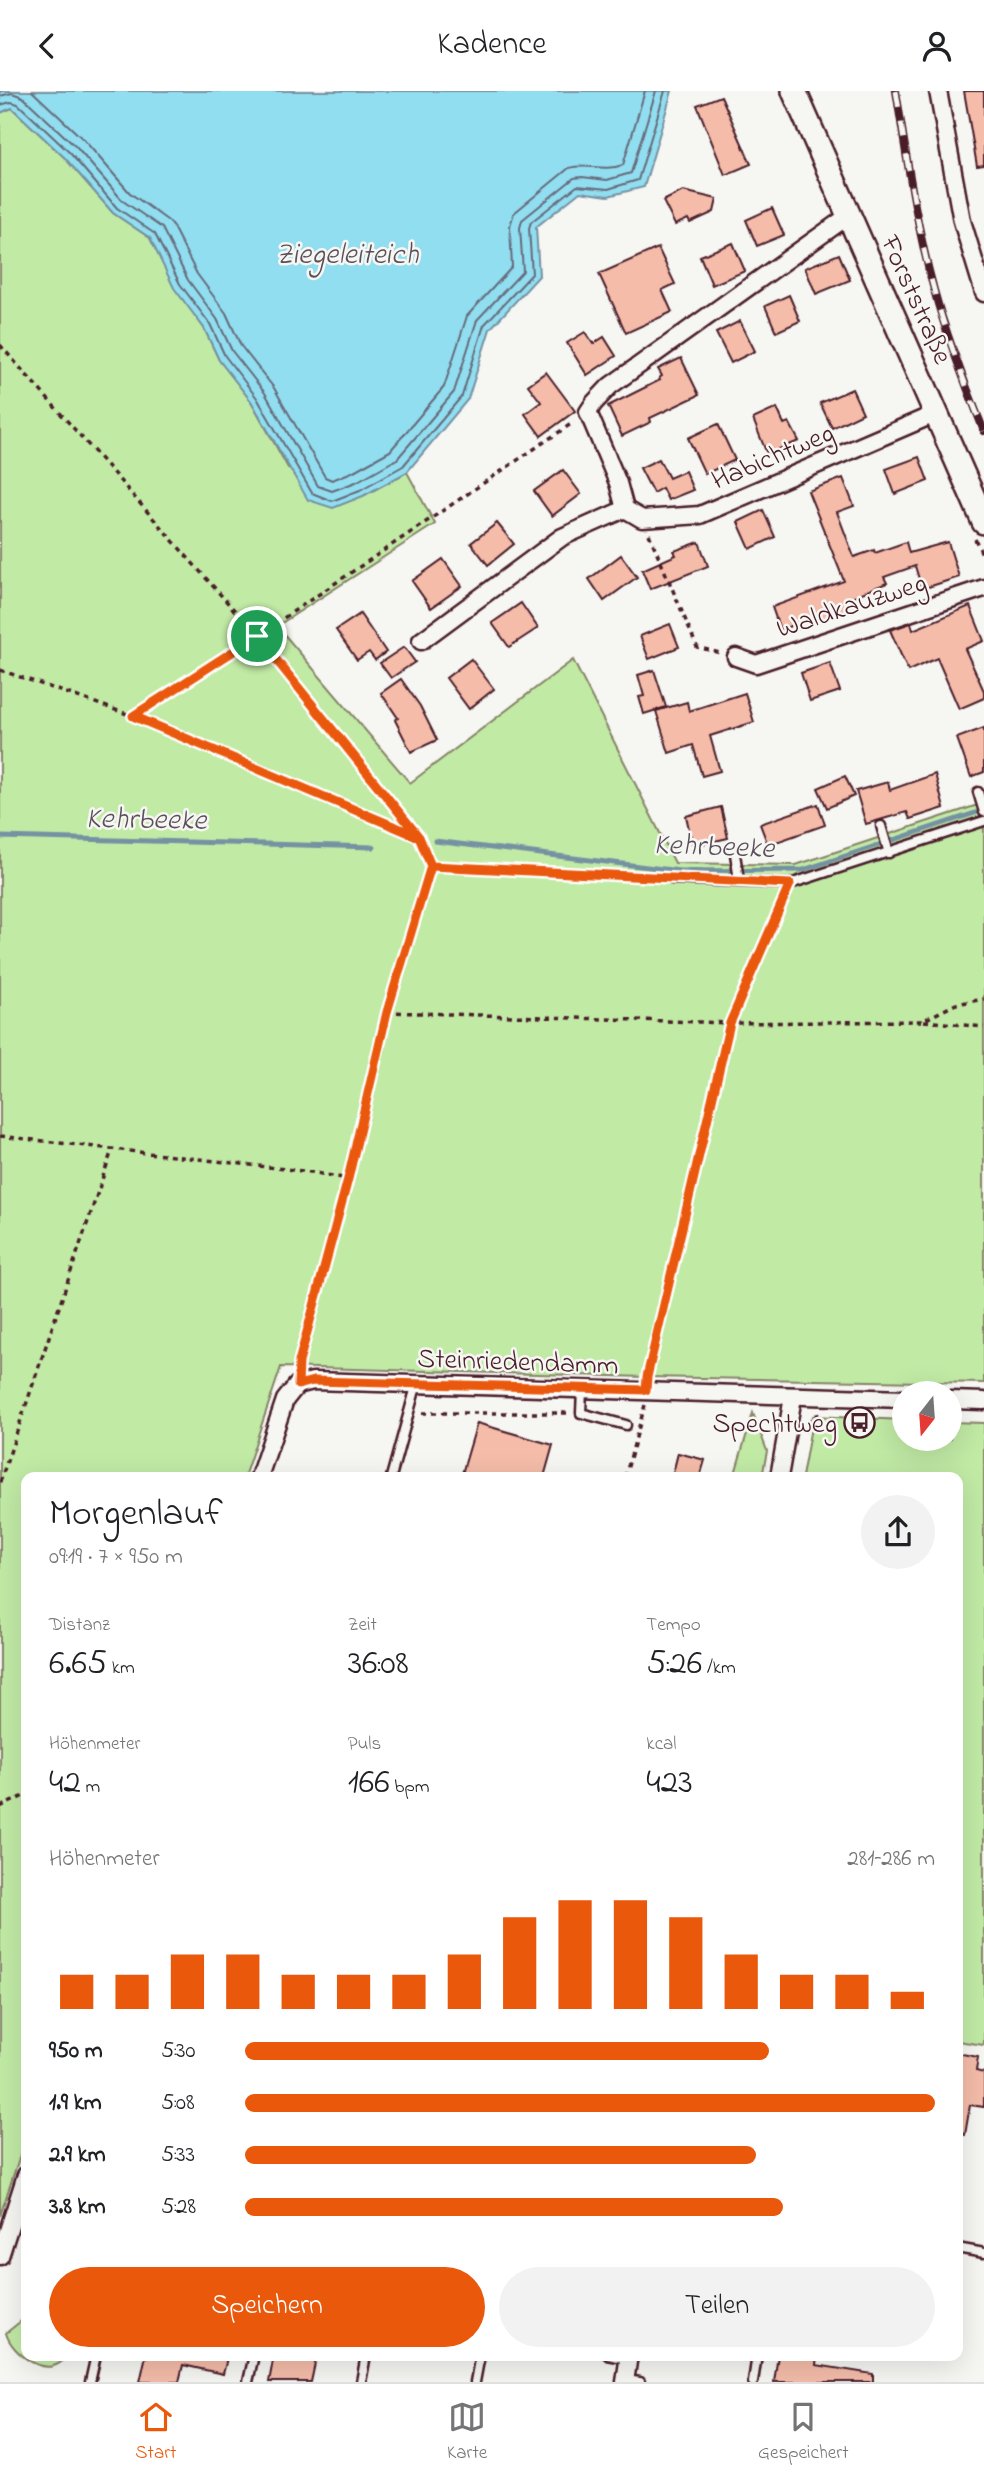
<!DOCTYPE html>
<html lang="de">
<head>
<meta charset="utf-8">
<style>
	:root { --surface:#fff; --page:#f2f2f2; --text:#202124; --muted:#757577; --line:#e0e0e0; --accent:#ea580c }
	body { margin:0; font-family:"Indie Flower",sans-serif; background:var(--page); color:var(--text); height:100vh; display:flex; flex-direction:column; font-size:26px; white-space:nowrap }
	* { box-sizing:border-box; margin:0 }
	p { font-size:23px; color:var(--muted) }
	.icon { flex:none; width:38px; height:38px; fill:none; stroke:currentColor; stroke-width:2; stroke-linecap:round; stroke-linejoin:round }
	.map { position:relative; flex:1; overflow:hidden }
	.drawer { position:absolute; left:21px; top:1381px; width:942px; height:889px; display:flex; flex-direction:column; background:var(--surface); border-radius:14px; box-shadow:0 7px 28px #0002 }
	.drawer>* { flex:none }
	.needle { width:46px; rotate:197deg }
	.controls { position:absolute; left:892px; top:1290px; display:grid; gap:14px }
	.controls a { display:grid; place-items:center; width:70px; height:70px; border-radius:50%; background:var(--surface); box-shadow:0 7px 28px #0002; font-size:35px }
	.pin { position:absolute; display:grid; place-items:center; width:60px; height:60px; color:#fff; margin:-30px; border:4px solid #fff; border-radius:50%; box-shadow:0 2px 7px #0007 }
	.round { display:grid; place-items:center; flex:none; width:74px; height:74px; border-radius:37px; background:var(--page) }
	.head { display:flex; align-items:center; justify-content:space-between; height:119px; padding:0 28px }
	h1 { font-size:38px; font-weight:600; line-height:52px }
	.figures { display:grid; grid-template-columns:repeat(3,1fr); gap:10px; height:119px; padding:7px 28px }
	.figures div { display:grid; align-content:center }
	.figures b { font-size:35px; font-weight:600 }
	.figures small { font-size:19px; font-weight:400 }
	.figures p { font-size:19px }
	.chart { height:196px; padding:14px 28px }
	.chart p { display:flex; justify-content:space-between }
	.chart svg { width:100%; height:126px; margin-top:7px; stroke:var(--accent); stroke-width:6 }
	.cta { display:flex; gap:14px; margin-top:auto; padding:14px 28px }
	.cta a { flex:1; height:80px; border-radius:42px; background:var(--accent); color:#fff; font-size:28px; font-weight:600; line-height:80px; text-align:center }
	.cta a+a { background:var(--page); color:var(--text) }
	ul { padding:0 28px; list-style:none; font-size:23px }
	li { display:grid; grid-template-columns:112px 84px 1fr; align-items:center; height:52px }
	li i { height:18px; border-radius:9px; background:var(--accent) }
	header { display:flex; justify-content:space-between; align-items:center; height:91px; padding:0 28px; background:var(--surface); font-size:32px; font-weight:600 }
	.menu { display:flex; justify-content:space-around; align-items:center; height:98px; border-top:2px solid var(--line); background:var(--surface); font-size:19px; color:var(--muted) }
	.menu a { display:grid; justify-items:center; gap:4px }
	.menu .selected { color:var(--accent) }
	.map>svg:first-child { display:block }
</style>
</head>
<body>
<header><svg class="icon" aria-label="back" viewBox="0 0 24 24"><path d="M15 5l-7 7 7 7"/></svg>Kadence<svg class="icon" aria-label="person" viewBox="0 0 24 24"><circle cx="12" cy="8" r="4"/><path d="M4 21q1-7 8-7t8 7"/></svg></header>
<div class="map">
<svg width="984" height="2291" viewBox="0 0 984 2291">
	<rect width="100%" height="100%" fill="#f6f6f2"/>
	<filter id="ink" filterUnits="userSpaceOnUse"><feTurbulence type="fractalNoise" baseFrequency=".0143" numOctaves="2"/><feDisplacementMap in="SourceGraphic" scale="14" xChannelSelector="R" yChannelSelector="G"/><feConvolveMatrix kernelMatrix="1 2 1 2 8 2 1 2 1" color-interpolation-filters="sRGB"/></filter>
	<g filter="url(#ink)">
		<g fill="#c1eaa5" stroke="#868468" stroke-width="2">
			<polygon points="12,17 65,67 113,122 150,147 175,197 204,237 219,269 251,310 288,377 363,405 407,381 435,433 277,535 410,692 573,569 675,772 796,774 984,712 984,1292 647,1286 281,1276 244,1386 26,1386 26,2046 0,2125 0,22"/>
			<polygon points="753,1322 767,1360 762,1386 734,1386"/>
			<polygon points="813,1325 905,1329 905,1348 950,1348 950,1331 984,1332 984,1954 957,1950 957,1386 802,1386"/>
			<path d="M26,2226V2237L22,2242L26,2254V2264L44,2267L50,2265H66C51,2291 12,2264 6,2242Z"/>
		</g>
		<polygon fill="#91def1" stroke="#7592a2" stroke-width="2" points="0,0 672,0 644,96 608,105 580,101 536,136 539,185 490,238 468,308 407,381 363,405 333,417 308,409 251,310 219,269 204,237 174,197 150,147 113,122 65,67 12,17 0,22"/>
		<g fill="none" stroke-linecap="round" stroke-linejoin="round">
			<g stroke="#666b7a" stroke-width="2">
				<path d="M32,0L84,49L130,102L171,132L197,183L226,222L241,255L274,297L325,386L332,389L352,381L390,360L444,296L467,225L512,176L510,135L514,122L569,77C588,72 602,81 623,74L645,0"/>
				<polyline points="0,5 12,2 23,6 76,56 123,110 162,137 188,189 217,228 232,260 265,302 318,395 332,400 356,391 397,368 454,301 477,229 523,180 520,137 522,129 574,87 582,86 607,89 631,82 656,0"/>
				<polyline points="0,14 11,11 18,13 70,62 117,117 155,143 180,193 210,233 225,265 257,307 312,402 332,410 360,399 403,375 462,305 484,234 532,183 529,137 531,131 577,95 608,98 638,89 665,0"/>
			</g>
			<g stroke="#7592a2" stroke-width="5">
				<polyline points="0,746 374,756"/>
				<polyline points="435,750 680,780 803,779 984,719"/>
			</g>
		</g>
		<g fill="#f4bca9" stroke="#4a1f2b" stroke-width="2">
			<polygon points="964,0 984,0 984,74 977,75"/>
			<polygon points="721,5 751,73 725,84 697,14"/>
			<polygon points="683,100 717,108 714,121 690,132 688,128 675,134 663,110"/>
			<polygon points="772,117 784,144 757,155 746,129"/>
			<polygon points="733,152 745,180 712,194 700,165"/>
			<polygon points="658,157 675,193 662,199 672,221 626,242 599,183"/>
			<polygon points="839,163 850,189 816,203 805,177"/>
			<polygon points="789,204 800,230 776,241 765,215"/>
			<polygon points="740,230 755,260 731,272 716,242"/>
			<polygon points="585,241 593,253 604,246 616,265 587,284 567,252"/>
			<polygon points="681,267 699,304 650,327 651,331 622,345 608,315 660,289 659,287 662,285 658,278"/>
			<polygon points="546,281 575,320 541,345 525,323 541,311 528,294"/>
			<polygon points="852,298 863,322 832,337 820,312"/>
			<polygon points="777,317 784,333 789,331 799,350 767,363 753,328"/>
			<polygon points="718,333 735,369 705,383 688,347"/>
			<polygon points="919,366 928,390 895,403 886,378"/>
			<polygon points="659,368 669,387 685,380 693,399 668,409 662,397 653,402 640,377"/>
			<polygon points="563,379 581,403 552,425 534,400"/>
			<polygon points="843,387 854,415 837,421 854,466 874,459 875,462 906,451 909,462 948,451 959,486 922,498 915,475 884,486 887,492 854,505 858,516 798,538 796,533 780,539 772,516 844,490 808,400"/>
			<polygon points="763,419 775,446 750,458 738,431"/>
			<polygon points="497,432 514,453 488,474 471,452"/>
			<polygon points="699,451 708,475 650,498 642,479 676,464 674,460"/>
			<polygon points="621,464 637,486 604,510 589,488"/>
			<polygon points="443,468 462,495 431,517 412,490"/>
			<polygon points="521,512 538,537 509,556 492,532"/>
			<polygon points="970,515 984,550 965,558 984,600 984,607 959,618 937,567 908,580 890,539 911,532 913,539"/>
			<polygon points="360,523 386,561 375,569 369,561 357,569 336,539"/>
			<polygon points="670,533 679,556 649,568 640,545"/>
			<polygon points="404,556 415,571 391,587 380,572"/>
			<polygon points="471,568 494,598 469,618 446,587"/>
			<polygon points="830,572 840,600 810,610 801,582"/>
			<polygon points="654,579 666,616 644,623 639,606 644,605 638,584"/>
			<polygon points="401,588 420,615 437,649 411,661 395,629 398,627 381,602"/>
			<polygon points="745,602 754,631 710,645 720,680 702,685 693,654 669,662 656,620 687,611 689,620"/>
			<polygon points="984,637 984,681 971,686 957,647"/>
			<polygon points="935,683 944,717 910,728 907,721 866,733 856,700 888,691 890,699"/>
			<polygon points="845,685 854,705 827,717 818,697"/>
			<polygon points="818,713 825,734 768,754 760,733"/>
			<polygon points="721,716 728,747 693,755 686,725"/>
			<polygon points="477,1332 553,1354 544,1386 461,1386"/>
			<polygon points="678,1362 705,1369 700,1386 672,1386"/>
			<polygon points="957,1962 978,1966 976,1980 984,1982 984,2016 970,2014 965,2044 957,2043"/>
			<polygon points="146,2264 228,2264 223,2283 183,2274 179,2291 140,2291"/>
			<polygon points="274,2264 298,2264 316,2268 311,2291 269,2291"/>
			<polygon points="778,2264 817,2264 816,2274 873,2283 873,2291 774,2291"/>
		</g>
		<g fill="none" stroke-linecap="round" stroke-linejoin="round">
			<defs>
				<g id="service">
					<polyline points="978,701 984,721"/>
					<polyline points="881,735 889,762"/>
					<polyline points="735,763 739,789"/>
					<polyline points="672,788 790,793 984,730"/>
					<polyline points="582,1298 581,1322 626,1334"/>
					<polyline points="391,1386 417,1292"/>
					<polyline points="957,2157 984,2162"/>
					<polyline points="608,2264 629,2268"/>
					<polyline points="625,2289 640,2291"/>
					<polyline points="90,2291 96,2264"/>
					<polyline points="248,2291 254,2264"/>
					<polyline points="361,2291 366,2264"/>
					<polyline points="475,2291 480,2264"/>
					<polyline points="753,2291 757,2264"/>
				</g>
				<g id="minor">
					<polyline points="938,0 962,130 984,202"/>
					<polyline points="625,418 618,392 588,321 594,312 610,295 848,125"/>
					<polyline points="421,550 562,446 625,418 642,428 700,424 937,322"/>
					<polyline points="736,566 756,573 984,497"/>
					<polyline points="950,1309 984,1310"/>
					<polyline points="259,1386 285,1309 297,1294 313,1290 905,1308"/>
					<polyline points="779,1386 793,1306"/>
					<polyline points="0,2165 26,2084"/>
					<polyline points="625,2291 629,2264"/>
				</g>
				<polyline id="secondary" points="794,0 984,431"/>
			</defs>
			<use href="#service" stroke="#4a1f2b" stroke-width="13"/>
			<use href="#minor" stroke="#4a1f2b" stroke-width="21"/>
			<use href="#secondary" stroke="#4a1f2b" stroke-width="28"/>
			<g stroke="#4a1f2b" stroke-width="3.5" stroke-dasharray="5 5" stroke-linecap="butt">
				<polyline points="0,254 281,572 418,745"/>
				<polyline points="649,443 697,556 720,562"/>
				<polyline points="975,448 984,467"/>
				<polyline points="0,579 133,625 420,746 431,775 387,921 348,1088 298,1278"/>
				<polyline points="133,625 257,545 574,331"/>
				<polyline points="431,775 659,788"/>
				<polyline points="387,921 730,932 922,930 956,913 984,908"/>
				<polyline points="924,930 984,936"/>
				<polyline points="0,1045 311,1081 348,1088"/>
				<polyline points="647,1285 730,932 785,803"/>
				<polyline points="422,1322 568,1322"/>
				<polyline points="804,1341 813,1325 822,1323"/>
				<polyline points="625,1386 645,1314"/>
				<polyline points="0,1391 112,1059"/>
				<polyline points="0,1716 26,1704"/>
			</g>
			<use href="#service" stroke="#f6f6f2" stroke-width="8"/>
			<use href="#minor" stroke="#f6f6f2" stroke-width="16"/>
			<use href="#secondary" stroke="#f6f6f2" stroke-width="23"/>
			<defs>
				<path id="rail" d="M896,0C907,67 916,134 934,199C947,247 965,293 984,340"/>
			</defs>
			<use href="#rail" stroke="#4a1f2b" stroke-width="8"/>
			<use href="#rail" stroke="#f6f6f2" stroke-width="5" stroke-dasharray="16" stroke-linecap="butt"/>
		</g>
	</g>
	<g fill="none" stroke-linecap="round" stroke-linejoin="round" filter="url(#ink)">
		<defs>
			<polyline id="route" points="257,545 133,625 419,746 431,775 387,921 348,1088 299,1271 298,1294 313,1290 646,1299 647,1286 730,932 790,793 431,775 419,746 257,545"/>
		</defs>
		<use href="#route" stroke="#fff" stroke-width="14"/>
		<use href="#route" stroke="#ea580c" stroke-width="9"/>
	</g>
	<defs>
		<symbol id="bus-ring" viewBox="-11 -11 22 22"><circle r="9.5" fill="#f6f6f2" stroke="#4a1f2b" stroke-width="1.5"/><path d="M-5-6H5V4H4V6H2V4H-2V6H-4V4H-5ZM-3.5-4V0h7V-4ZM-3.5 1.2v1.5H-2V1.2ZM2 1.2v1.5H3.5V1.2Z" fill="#4a1f2b"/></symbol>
	</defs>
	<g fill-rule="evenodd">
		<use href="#bus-ring" x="842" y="1314" width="35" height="35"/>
	</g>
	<g text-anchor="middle" stroke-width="5" stroke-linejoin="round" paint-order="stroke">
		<g font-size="28" fill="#4a1f2b" stroke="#f6f6f2">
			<text transform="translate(918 208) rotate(66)" y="10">Forststraße</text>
			<text transform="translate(772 364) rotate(-23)" y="10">Habichtweg</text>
			<text transform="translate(851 513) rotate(-18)" y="10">Waldkauzweg</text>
			<text transform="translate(518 1269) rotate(2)" y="10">Steinriedendamm</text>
		</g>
		<g font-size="28" fill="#4a1f2b" stroke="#f6f6f2" text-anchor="end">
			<text x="837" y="1341">Spechtweg</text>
		</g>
		<g font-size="30" font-style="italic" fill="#5c4f5c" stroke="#f6f6f2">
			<text x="347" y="172">Ziegeleiteich</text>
			<text transform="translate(146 727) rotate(1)" y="10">Kehrbeeke</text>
			<text transform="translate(714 754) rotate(2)" y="10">Kehrbeeke</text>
		</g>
	</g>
</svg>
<div class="controls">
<a><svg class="needle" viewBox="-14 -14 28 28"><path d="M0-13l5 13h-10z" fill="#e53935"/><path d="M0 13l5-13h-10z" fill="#757577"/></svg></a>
</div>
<div class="pin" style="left:257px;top:545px;background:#1e9e55"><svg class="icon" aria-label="arrive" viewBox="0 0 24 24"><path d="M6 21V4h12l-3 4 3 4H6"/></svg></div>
<section class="drawer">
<div class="head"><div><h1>Morgenlauf</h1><p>09:19 · 7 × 950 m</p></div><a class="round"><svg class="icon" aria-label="share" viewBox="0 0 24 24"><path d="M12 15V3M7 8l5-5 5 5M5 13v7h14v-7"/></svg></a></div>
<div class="figures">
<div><p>Distanz</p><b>6.65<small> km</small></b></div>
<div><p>Zeit</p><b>36:08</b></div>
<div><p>Tempo</p><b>5:26<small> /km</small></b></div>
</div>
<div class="figures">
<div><p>Höhenmeter</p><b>42<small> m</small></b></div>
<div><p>Puls</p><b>166<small> bpm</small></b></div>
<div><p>kcal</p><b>423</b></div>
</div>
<div class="chart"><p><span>Höhenmeter</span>281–286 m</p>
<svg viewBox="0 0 160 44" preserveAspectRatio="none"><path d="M5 44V32M15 44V32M25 44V25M35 44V25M45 44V32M55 44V32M65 44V32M75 44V25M85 44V12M95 44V6M105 44V6M115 44V12M125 44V25M135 44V32M145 44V32M155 44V38"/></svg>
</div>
<ul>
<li><b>950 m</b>5:30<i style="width:76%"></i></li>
<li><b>1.9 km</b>5:08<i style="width:100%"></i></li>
<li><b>2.9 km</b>5:33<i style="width:74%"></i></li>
<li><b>3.8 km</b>5:28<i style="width:78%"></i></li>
</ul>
<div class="cta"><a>Speichern</a><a>Teilen</a></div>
</section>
</div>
<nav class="menu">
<a class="selected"><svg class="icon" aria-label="home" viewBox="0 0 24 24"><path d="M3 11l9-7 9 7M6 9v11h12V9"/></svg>Start</a>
<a><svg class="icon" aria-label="map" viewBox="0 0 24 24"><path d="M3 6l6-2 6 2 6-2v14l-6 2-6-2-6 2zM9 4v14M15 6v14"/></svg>Karte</a>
<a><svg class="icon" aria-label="saved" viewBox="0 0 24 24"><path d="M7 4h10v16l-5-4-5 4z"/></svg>Gespeichert</a>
</nav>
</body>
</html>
